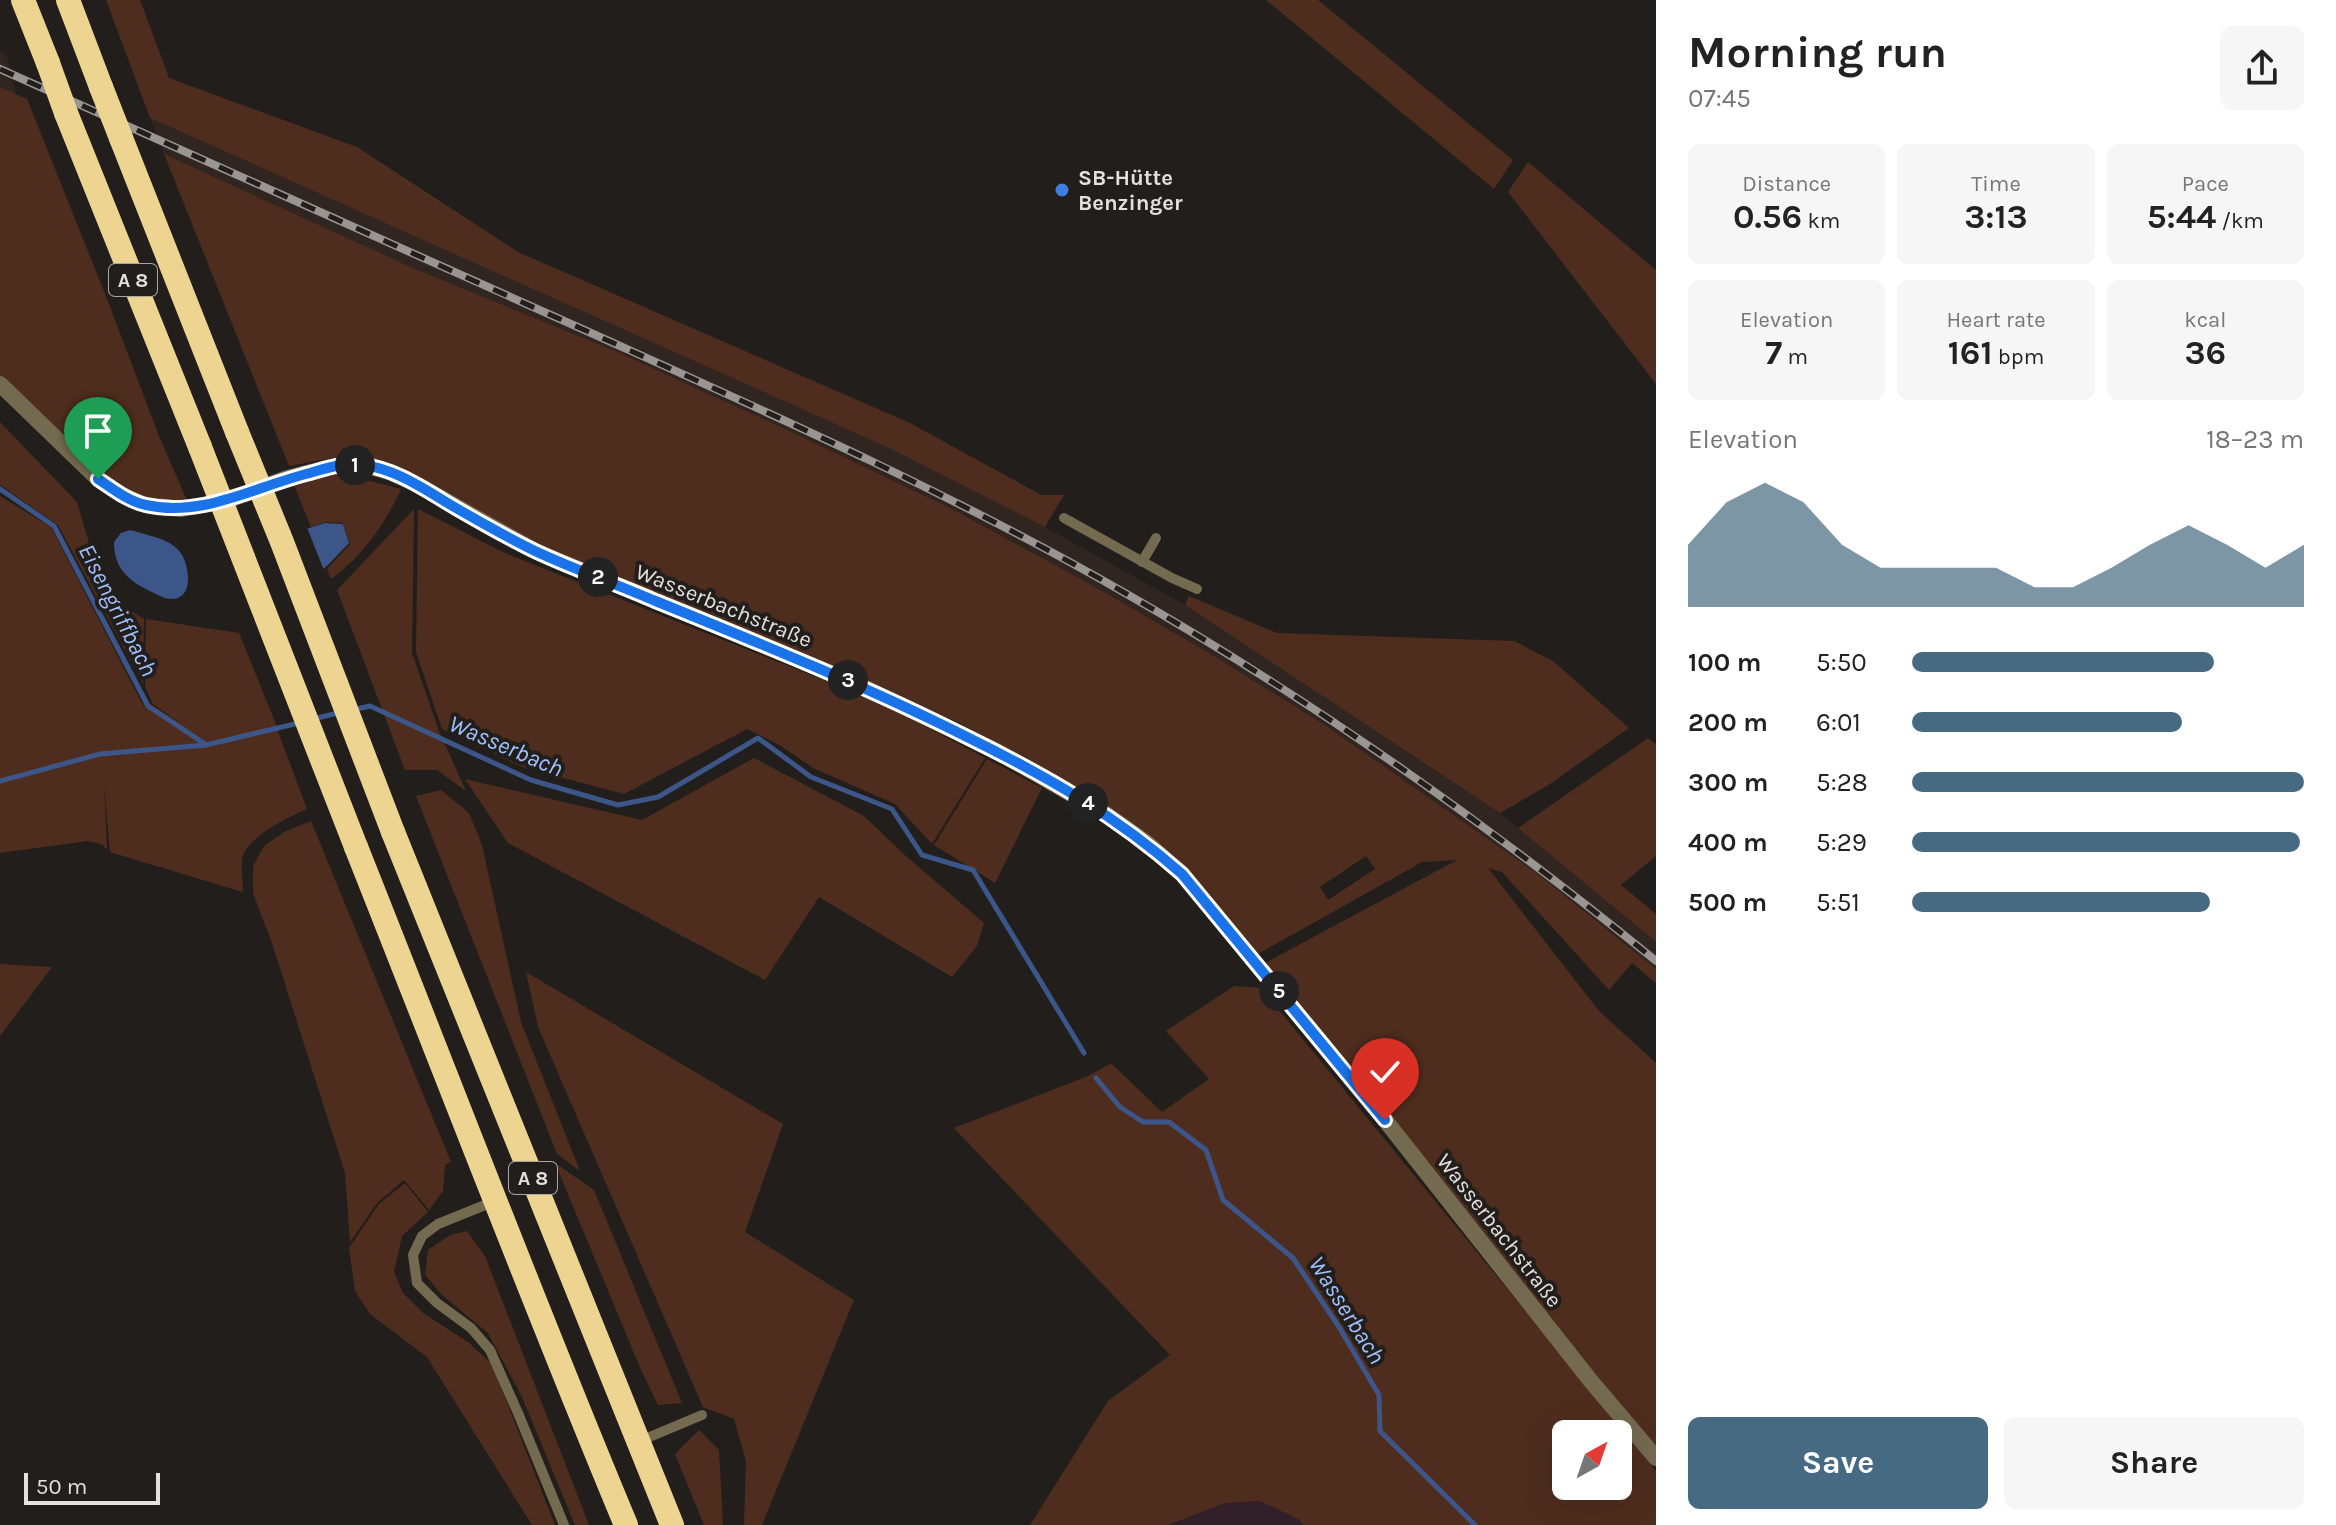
<!DOCTYPE html>
<html lang="en">
<head>
<meta charset="utf-8">
<style>
	:root { --surface:#fff; --page:#f6f6f6; --text:#222; --muted:#767676; --accent:#466a81 }
	body { margin:0; font-family:Karla,sans-serif; background:var(--page); color:var(--text); height:100vh; display:flex; flex-direction:column; font-size:30px; white-space:nowrap }
	* { box-sizing:border-box; margin:0 }
	p { font-size:26px; color:var(--muted) }
	.icon { flex:none; width:44px; height:44px; fill:none; stroke:currentColor; stroke-width:2; stroke-linecap:round; stroke-linejoin:round }
	.map { position:relative; flex:1; overflow:hidden }
	.drawer { display:flex; flex-direction:column; background:var(--surface); width:680px }
	.drawer>* { flex:none }
	.needle { width:52px; rotate:40deg }
	.tools { position:absolute; left:1552px; top:1420px; display:grid; gap:16px }
	.tools a { display:grid; place-items:center; width:80px; height:80px; border-radius:12px; background:var(--surface); box-shadow:0 8px 32px #0002; font-size:40px }
	.scale { position:absolute; left:24px; bottom:20px; width:136px; box-sizing:border-box; padding-left:8px; border:4px solid #e3e0de; border-top:0; font-size:22px; line-height:28px; white-space:nowrap; color:#e3e0de; -webkit-text-stroke:6px #221e1b; paint-order:stroke }
	.pin { position:absolute; display:grid; place-items:center; width:68px; height:68px; color:#fff; margin:-82px -34px; border-radius:50% 50% 50% 0; rotate:-45deg; box-shadow:0 0 8px #0007 }
	.pin .icon { rotate:45deg }
	.km { position:absolute; width:40px; height:40px; margin:-20px; border-radius:50%; background:#222; color:#fff; font-size:22px; line-height:40px; text-align:center }
	.round { display:grid; place-items:center; flex:none; width:84px; height:84px; border-radius:12px; background:var(--page) }
	.headline { display:flex; align-items:center; justify-content:space-between; height:136px; padding:0 32px }
	h1 { font-size:44px; font-weight:700; line-height:60px }
	.stats { display:grid; grid-template-columns:repeat(3,1fr); gap:12px; height:136px; padding:8px 32px }
	.stats div { display:grid; align-content:center; border-radius:12px; background:var(--page); text-align:center }
	.stats b { font-size:34px; font-weight:700 }
	.stats small { font-size:22px; font-weight:400 }
	.stats p { font-size:22px }
	.chart { height:224px; padding:16px 32px }
	.chart p { display:flex; justify-content:space-between }
	.chart svg { width:100%; height:144px; margin-top:8px; fill:var(--accent); opacity:.7 }
	.button { display:flex; gap:16px; margin-top:auto; padding:16px 32px }
	.button a { flex:1; height:92px; border-radius:12px; background:var(--accent); color:#fff; font-size:32px; font-weight:700; line-height:92px; text-align:center }
	.button a+a { background:var(--page); color:var(--text) }
	ul { padding:0 32px; list-style:none; font-size:26px }
	li { display:grid; grid-template-columns:128px 96px 1fr; align-items:center; height:60px }
	li i { height:20px; border-radius:10px; background:var(--accent) }
	main { display:flex; flex:1; min-height:0 }
	.map>svg:first-child { display:block }
</style>
</head>
<body>
<main>
<div class="map">
<svg width="1656" height="1525" viewBox="0 0 1656 1525">
	<rect width="100%" height="100%" fill="#221e1b"/>
	<polygon fill="#312029" points="1261,1501 1298,1519 1304,1525 1168,1525 1225,1503"/>
	<g fill="#302521">
		<polygon points="0,51 6,53 16,94 0,87"/>
		<polygon points="150,118 889,448 1045,527 1185,605 1500,813 1656,942 1656,969 1534,871 1325,725 1209,653 1099,589 952,509 794,433 615,351 413,268 164,154"/>
	</g>
	<g fill="#4f2d1e" fill-rule="evenodd">
		<polygon points="106,0 140,0 169,78 357,147 518,252 910,423 1041,495 1064,495 1045,527 889,448 150,118"/>
		<polygon points="1266,0 1318,0 1513,160 1494,189"/>
		<polygon points="0,87 27,99 109,304 159,436 188,503 175,504 124,491 101,473 0,375"/>
		<path d="M164,154L413,268L615,351L794,433L952,509L1099,589L1209,653L1325,725L1534,871L1656,969V983L1632,963L1609,990L1502,872L1488,868L1599,1011L1656,1063V1447L1510,1272L1265,963L1457,860L1422,862L1258,954L1192,874L1040,768L959,723L865,681L566,558L365,458L337,457L289,466ZM1366,856L1375,869L1328,900L1320,887Z"/>
		<polygon points="1528,162 1656,270 1656,384 1508,192"/>
		<polygon points="0,422 77,502 96,567 109,597 144,619 143,684 58,525 0,485"/>
		<path d="M339,473L401,489C385,524 363,556 331,579L327,569L350,544L343,523L326,522L311,527L294,485Z"/>
		<path d="M0,496L51,527L145,709L142,699L182,724L153,704L145,686L146,619L239,633L277,727L206,744L201,737L204,746L277,729L307,809C288,818 246,836 242,860C241,869 243,882 243,892L110,852L104,784L107,849L101,844L88,841L0,853Z"/>
		<polygon points="414,509 412,653 439,731 466,791 437,770 405,770 337,590"/>
		<polygon points="418,509 505,553 884,704 985,758 932,844 895,804 813,768 778,744 747,729 624,794 522,767 442,729 416,652"/>
		<polygon points="1189,596 1277,633 1514,641 1553,661 1629,728 1547,786 1500,813 1185,605"/>
		<polygon points="1648,738 1656,744 1656,856 1621,885 1656,914 1656,942 1518,828"/>
		<polygon points="754,758 864,816 907,857 984,923 977,946 952,977 819,897 765,980 508,843 465,779 642,820"/>
		<polygon points="987,759 1042,788 995,883 934,845"/>
		<polygon points="441,790 469,813 482,845 521,1022 580,1171 557,1154 416,796"/>
		<polygon points="311,821 451,1162 445,1165 443,1191 429,1210 404,1180 377,1203 350,1242 345,1173 272,943 253,893 253,866 264,846 286,831"/>
		<polygon points="0,964 52,967 0,1036"/>
		<polygon points="526,972 783,1124 745,1232 854,1300 762,1525 744,1525 746,1461 734,1419 703,1407 538,1027"/>
		<path d="M1234,986L1261,988L1656,1471V1525H1304L1298,1519L1260,1501L1225,1503L1168,1525H1030L1108,1401L1170,1355L954,1128L1088,1076L1111,1063L1162,1112L1209,1079L1166,1031ZM1566,1434H1618V1486H1566Z"/>
		<polygon points="555,1163 594,1190 682,1403 658,1405 641,1370"/>
		<polygon points="405,1183 428,1212 402,1236 394,1272 403,1293 423,1313 468,1342 492,1364 555,1525 532,1525 427,1357 370,1314 355,1291 349,1248 379,1204"/>
		<polygon points="467,1231 485,1256 589,1525 575,1525 522,1397 488,1333 442,1295 425,1275 428,1250 450,1235"/>
		<polygon points="699,1430 719,1450 723,1525 704,1525 675,1454"/>
	</g>
	<g fill="#3c5689">
		<polygon points="325,523 343,524 349,543 328,565 309,580 306,529"/>
		<path d="M130,530C160,539 186,540 188,577C188,585 187,594 178,598C169,601 162,597 154,593C131,582 114,571 114,542L121,533Z"/>
	</g>
	<polygon fill="#221e1b" points="306,525 325,573 311,584 292,590 276,585 268,557 283,538"/>
	<g fill="none" stroke-linecap="round" stroke-linejoin="round">
		<g stroke="#3c5689" stroke-width="5">
			<polyline points="0,489 54,526 148,706 205,744"/>
			<polyline points="352,710 370,706 531,780 618,805 658,797 758,738 811,777 892,809 922,855 973,870 1084,1053"/>
			<polyline points="313,719 338,713"/>
			<polyline points="0,781 100,754 206,745 299,723"/>
			<polyline points="1096,1078 1120,1107 1143,1122 1169,1122 1206,1150 1223,1200 1293,1258 1339,1327 1379,1395 1380,1431 1475,1525"/>
		</g>
		<g stroke="#736a50" stroke-width="10">
			<polyline points="1064,518 1172,578 1197,589"/>
			<polyline points="1142,562 1156,538"/>
			<polyline points="495,1201 438,1224 422,1236 413,1255 417,1283 437,1303 471,1328 490,1350 518,1413 564,1525"/>
			<polyline points="640,1441 702,1415"/>
		</g>
		<polyline stroke="#736a50" stroke-width="16" points="0,384 98,479 122,495 145,505 180,509 226,501 287,478 343,464 364,465 389,472 418,485 537,552 857,684 998,752 1106,814 1147,843 1182,874 1385,1120 1590,1380 1656,1458"/>
		<g stroke="#edd491" stroke-width="24">
			<polyline points="23,0 48,63"/>
			<polyline points="68,0 101,87"/>
			<polyline points="66,113 200,447"/>
			<polyline points="121,138 237,432"/>
			<polyline points="393,832 672,1525"/>
			<path d="M356,847C446,1073 532,1300 626,1525"/>
		</g>
		<defs>
			<path id="rail" d="M0,69C193,155 387,242 580,328C762,410 945,490 1118,589C1308,697 1487,823 1656,961"/>
		</defs>
		<use href="#rail" stroke="#989592" stroke-width="8"/>
		<use href="#rail" stroke="#221e1b" stroke-width="5" stroke-dasharray="15" stroke-linecap="butt"/>
		<g stroke="#edd491" stroke-width="24">
			<polyline points="48,63 66,113"/>
			<polyline points="101,87 121,138"/>
			<polyline points="237,432 282,542 393,832"/>
			<polyline points="200,447 356,847"/>
		</g>
	</g>
	<g fill="none" stroke-linecap="round" stroke-linejoin="round">
		<defs>
			<path id="route" d="M98,479C113,489 128,501 146,505C203,518 256,486 310,473C327,468 344,462 363,465C397,469 427,491 456,508C482,523 508,538 535,551C573,569 614,583 653,600C759,643 866,686 969,738C1048,777 1115,815 1182,874L1385,1120"/>
		</defs>
		<use href="#route" stroke="#fff" stroke-width="16"/>
		<use href="#route" stroke="#1a73e8" stroke-width="10"/>
	</g>
	<circle fill="#3f7fe0" stroke="#221e1b" stroke-width="3" cx="1062" cy="190" r="8"/>
	<g text-anchor="middle" stroke-width="8" stroke-linejoin="round" paint-order="stroke">
		<g fill="#221e1b" stroke="#a9a6a4" stroke-width="2">
			<rect x="109" y="264" width="48" height="32" rx="6"/>
			<rect x="509" y="1162" width="48" height="32" rx="6"/>
		</g>
		<g font-size="20" font-weight="bold" fill="#e3e0de">
			<text x="133" y="287">A 8</text>
			<text x="533" y="1185">A 8</text>
		</g>
		<g font-size="22" font-weight="bold" fill="#e3e0de" stroke="#221e1b" text-anchor="start">
			<text x="1078" y="185">SB-Hütte<tspan x="1078" dy="25">Benzinger</tspan></text>
		</g>
		<g font-size="22" fill="#e3e0de" stroke="#221e1b">
			<text transform="translate(724 605) rotate(22)" y="8">Wasserbachstraße</text>
			<text transform="translate(1500 1230) rotate(52)" y="8">Wasserbachstraße</text>
		</g>
		<g font-size="24" font-style="italic" fill="#9fc0fe" stroke="#221e1b">
			<text transform="translate(118 610) rotate(63)" y="8">Eisengriffbach</text>
			<text transform="translate(506 746) rotate(23)" y="8">Wasserbach</text>
			<text transform="translate(1347 1310) rotate(58)" y="8">Wasserbach</text>
		</g>
	</g>
</svg>
<div class="tools">
<a><svg class="needle" viewBox="-14 -14 28 28"><path d="M0-13l5 13h-10z" fill="#e53935"/><path d="M0 13l5-13h-10z" fill="#767676"/></svg></a>
</div>
<div class="scale">50 m</div>
<div class="pin" style="left:98px;top:479px;background:#1e9e55"><svg class="icon" aria-label="arrive" viewBox="0 0 24 24"><path d="M6 21V4h12l-3 4 3 4H6"/></svg></div>
<div class="pin" style="left:1385px;top:1120px;background:#d93025"><svg class="icon" aria-label="check" viewBox="0 0 24 24"><path d="M5 12l5 5 9-10"/></svg></div>
<b class="km" style="left:355px;top:465px">1</b>
<b class="km" style="left:598px;top:577px">2</b>
<b class="km" style="left:848px;top:680px">3</b>
<b class="km" style="left:1088px;top:803px">4</b>
<b class="km" style="left:1279px;top:991px">5</b>
</div>
<section class="drawer">
<div class="headline"><div><h1>Morning run</h1><p>07:45</p></div><a class="round"><svg class="icon" aria-label="share" viewBox="0 0 24 24"><path d="M12 15V3M7 8l5-5 5 5M5 13v7h14v-7"/></svg></a></div>
<div class="stats">
<div><p>Distance</p><b>0.56<small> km</small></b></div>
<div><p>Time</p><b>3:13</b></div>
<div><p>Pace</p><b>5:44<small> /km</small></b></div>
</div>
<div class="stats">
<div><p>Elevation</p><b>7<small> m</small></b></div>
<div><p>Heart rate</p><b>161<small> bpm</small></b></div>
<div><p>kcal</p><b>36</b></div>
</div>
<div class="chart"><p><span>Elevation</span>18–23 m</p>
<svg viewBox="0 0 160 44" preserveAspectRatio="none"><path d="M0 44V25L10 12L20 6L30 12L40 25L50 32L60 32L70 32L80 32L90 38L100 38L110 32L120 25L130 19L140 25L150 32L160 25V44z"/></svg>
</div>
<ul>
<li><b>100 m</b>5:50<i style="width:77%"></i></li>
<li><b>200 m</b>6:01<i style="width:69%"></i></li>
<li><b>300 m</b>5:28<i style="width:100%"></i></li>
<li><b>400 m</b>5:29<i style="width:99%"></i></li>
<li><b>500 m</b>5:51<i style="width:76%"></i></li>
</ul>
<div class="button"><a>Save</a><a>Share</a></div>
</section>
</main>
</body>
</html>
